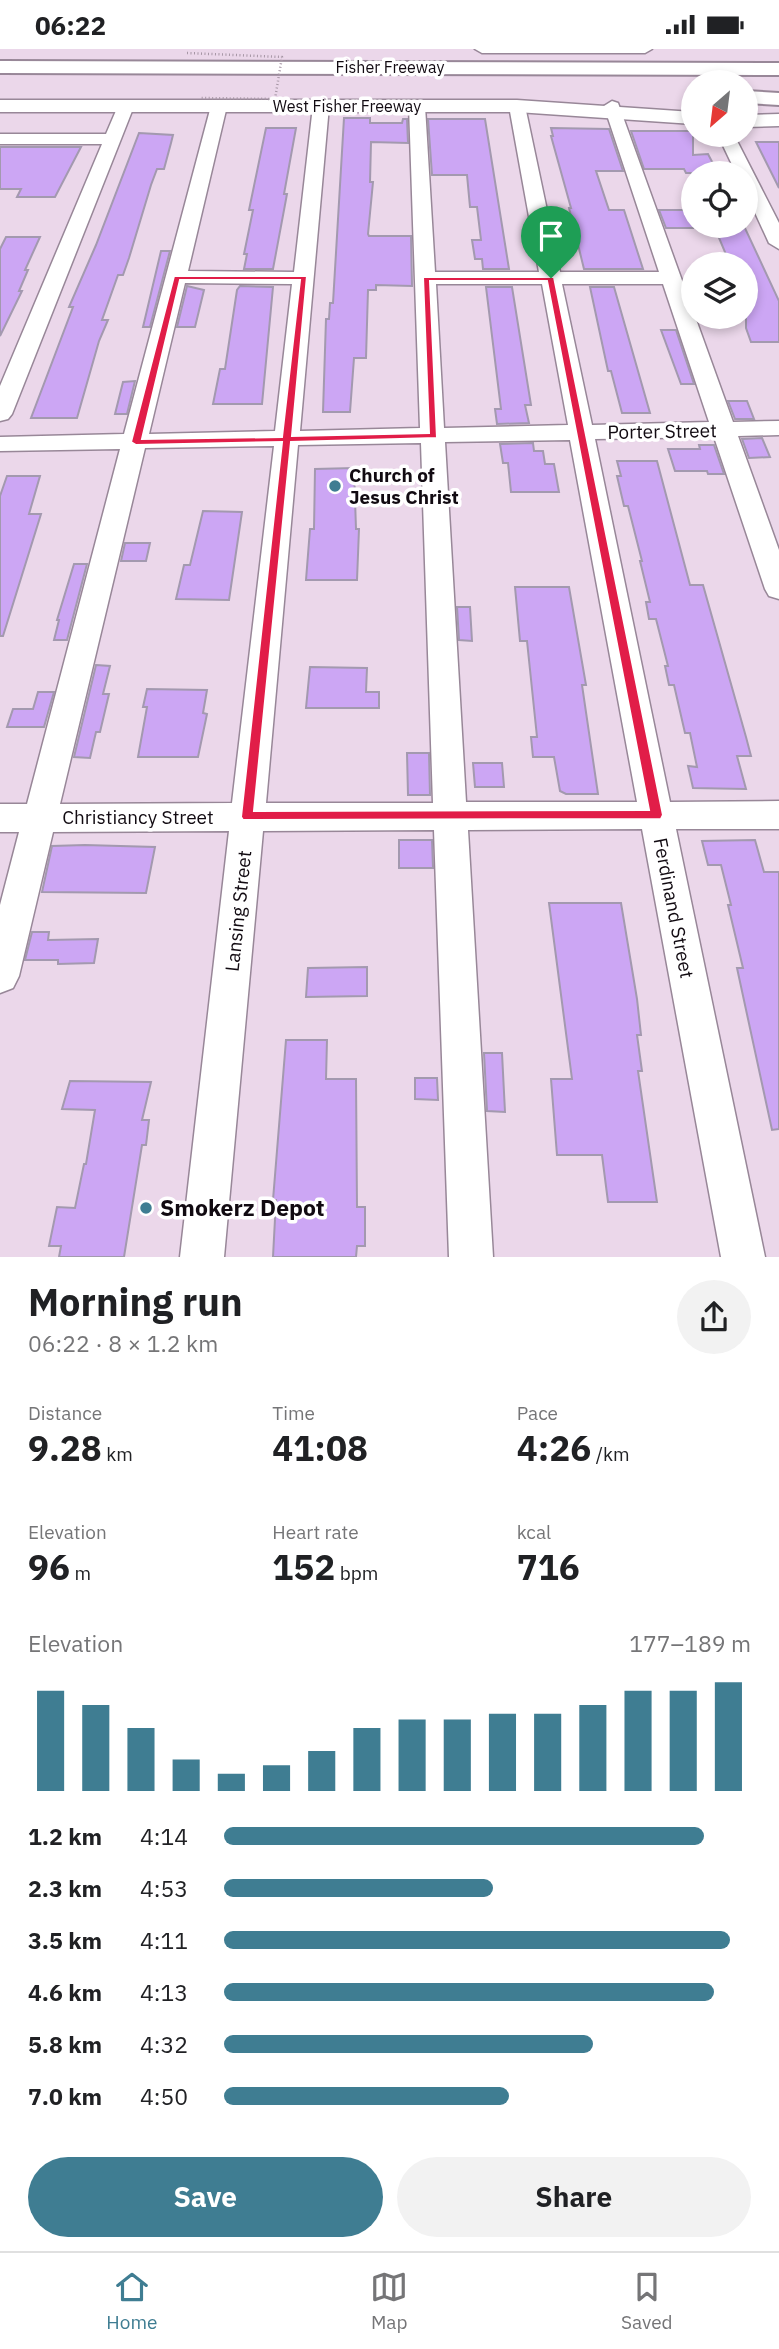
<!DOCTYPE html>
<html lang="en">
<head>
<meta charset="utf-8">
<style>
	:root { --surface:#fff; --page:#f2f2f2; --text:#202124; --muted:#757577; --line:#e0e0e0; --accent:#3f7d92 }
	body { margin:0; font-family:"IBM Plex Sans",sans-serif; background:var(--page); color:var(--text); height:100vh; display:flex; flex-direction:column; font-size:26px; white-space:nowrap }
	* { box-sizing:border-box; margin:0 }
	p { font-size:23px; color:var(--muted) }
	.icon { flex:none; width:38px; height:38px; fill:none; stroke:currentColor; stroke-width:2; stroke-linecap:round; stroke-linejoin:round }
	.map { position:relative; height:1208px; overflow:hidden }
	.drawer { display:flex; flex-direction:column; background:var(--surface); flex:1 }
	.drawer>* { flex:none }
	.needle { width:46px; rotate:208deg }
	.fabs { position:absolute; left:681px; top:21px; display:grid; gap:14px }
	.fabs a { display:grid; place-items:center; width:77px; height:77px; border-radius:50%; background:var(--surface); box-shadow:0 4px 10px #0003; font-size:35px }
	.pin { position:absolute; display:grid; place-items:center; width:60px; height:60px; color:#fff; margin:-72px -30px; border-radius:50% 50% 50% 0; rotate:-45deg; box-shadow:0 0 7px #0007 }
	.pin .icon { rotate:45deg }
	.round { display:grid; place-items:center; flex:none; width:74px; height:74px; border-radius:37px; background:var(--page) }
	.head { display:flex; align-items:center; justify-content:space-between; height:119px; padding:0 28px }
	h1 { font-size:38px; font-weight:800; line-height:52px }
	.metrics { display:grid; grid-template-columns:repeat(3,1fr); gap:10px; height:119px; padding:7px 28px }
	.metrics div { display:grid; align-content:center }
	.metrics b { font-size:35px; font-weight:800 }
	.metrics small { font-size:19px; font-weight:400 }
	.metrics p { font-size:19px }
	.chart { height:196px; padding:14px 28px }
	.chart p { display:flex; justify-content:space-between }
	.chart svg { width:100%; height:126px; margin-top:7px; stroke:var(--accent); stroke-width:6 }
	.button { display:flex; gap:14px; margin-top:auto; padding:14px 28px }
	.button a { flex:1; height:80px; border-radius:42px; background:var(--accent); color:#fff; font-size:28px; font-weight:800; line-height:80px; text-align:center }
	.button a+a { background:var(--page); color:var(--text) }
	ul { padding:0 28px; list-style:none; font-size:23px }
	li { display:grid; grid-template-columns:112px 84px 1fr; align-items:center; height:52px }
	li i { height:18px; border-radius:9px; background:var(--accent) }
	.status { display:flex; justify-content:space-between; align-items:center; height:49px; padding:0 35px; background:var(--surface); direction:ltr }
	.status svg { height:19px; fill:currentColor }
	.dock { display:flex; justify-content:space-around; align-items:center; height:98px; border-top:2px solid var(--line); background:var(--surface); font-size:19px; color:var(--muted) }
	.dock a { display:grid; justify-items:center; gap:4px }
	.dock .current { color:var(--accent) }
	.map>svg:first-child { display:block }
</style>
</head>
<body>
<div class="status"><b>06:22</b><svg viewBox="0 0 49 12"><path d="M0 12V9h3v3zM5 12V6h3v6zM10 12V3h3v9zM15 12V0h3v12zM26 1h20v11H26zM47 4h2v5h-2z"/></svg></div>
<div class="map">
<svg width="779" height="1208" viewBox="0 0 779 1208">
	<rect width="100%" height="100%" fill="#ebd7ea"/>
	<g fill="#cca6f4" stroke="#a399af" stroke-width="2">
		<polygon points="344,69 370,69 370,74 402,74 403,70 407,70 408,94 371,93 370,133 373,133 368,185 369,187 411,187 412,237 376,236 376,241 368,241 366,309 354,309 350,363 323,363 326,270 329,270 330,254 333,254"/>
		<polygon points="428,70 485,70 509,220 483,220 482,210 475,210 472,191 481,191 477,158 470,158 467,126 432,126"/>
		<polygon points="266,79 296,79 284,145 287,145 273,220 244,220 247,205 244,205 253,161 249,161"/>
		<polygon points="551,79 609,80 623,122 596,122 609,161 624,161 643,220 584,220 569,159 571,159 551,87 553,87"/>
		<polygon points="631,82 693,82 693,106 708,105 718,124 686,124 684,120 644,120"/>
		<polygon points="139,84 173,86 171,94 164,120 157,120 151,136 129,209 123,226 118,226 102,271 108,271 99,292 77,369 31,369 73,258 69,258 96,196"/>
		<polygon points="756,93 779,93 779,139"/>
		<polygon points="0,98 81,98 55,148 17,148 21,140 0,140"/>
		<polygon points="659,161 693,161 693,179 666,179"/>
		<polygon points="714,177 744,177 779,252 779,293 751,293 746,279 746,215 730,215"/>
		<polygon points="6,188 40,188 25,221 28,221 19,242 22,242 0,287 0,200"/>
		<polygon points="161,202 170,202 150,278 143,278"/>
		<polygon points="187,237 204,241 195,278 177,278"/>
		<polygon points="240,237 273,238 262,355 213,355 220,320 225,320 237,241"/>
		<polygon points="486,238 512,238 531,356 525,356 529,374 497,375 495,360 501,360"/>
		<polygon points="590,238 614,238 650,364 622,364 611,322 608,322"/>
		<polygon points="661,281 676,281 694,335 681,335"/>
		<polygon points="135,332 127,365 115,365 123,333"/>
		<polygon points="728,352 747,352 754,370 735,370"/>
		<polygon points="762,389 770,408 749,409 742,390"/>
		<polygon points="533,394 534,402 543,402 545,415 554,415 559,443 511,443 508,414 503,414 500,395"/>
		<polygon points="699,396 714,396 724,425 708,425 707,422 675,422 668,400 700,400"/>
		<polygon points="617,412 657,412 690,536 703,536 746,688 751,707 737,707 746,740 693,739 688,717 697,718 690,684 685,684 674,636 669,636 665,617 668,617 656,570 649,570 646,553 650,553 640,512 642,512 628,457 624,457 617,427 621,427"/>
		<polygon points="354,419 356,480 359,480 357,531 306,531 310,480 314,480 315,420"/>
		<polygon points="7,427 40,427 29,465 41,465 3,587 0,587 0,447"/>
		<polygon points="203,462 242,463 229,551 176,550 184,516 190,516"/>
		<polygon points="125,494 150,494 146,512 121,512"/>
		<polygon points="74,515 87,515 67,591 54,591 59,571 57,571"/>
		<polygon points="515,538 569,538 586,636 582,636 598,745 566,745 560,742 554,708 533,708 531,688 537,688 527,592 520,592"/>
		<polygon points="457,558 470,558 472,592 459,591"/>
		<polygon points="96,616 110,617 103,645 109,645 100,683 96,683 90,709 74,708"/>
		<polygon points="310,618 367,619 366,643 379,643 379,659 306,659"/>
		<polygon points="147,640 207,641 203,664 207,665 198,708 138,708 147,658 143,658"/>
		<polygon points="38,643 54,643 44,678 7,678 13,660 33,660"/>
		<polygon points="407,704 429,704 430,746 408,746"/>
		<polygon points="473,714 502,714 504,738 475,738"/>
		<polygon points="399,791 432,791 433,819 399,819"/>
		<polygon points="755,791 764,823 779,823 779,1080 772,1081 737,919 743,919 728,856 731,856 721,816 708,816 702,792"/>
		<polygon points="85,796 155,798 146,844 42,843 52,797"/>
		<polygon points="549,854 621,854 637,950 641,986 637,986 642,1022 638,1022 657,1153 608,1153 602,1106 557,1106 551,1030 572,1030"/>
		<polygon points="32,883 49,883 48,891 98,890 94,914 58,915 58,911 25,911"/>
		<polygon points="367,918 367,947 306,948 308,919"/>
		<polygon points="286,991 327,991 326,1030 356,1030 357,1158 365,1158 365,1197 357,1197 356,1208 273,1208 276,1151 273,1151"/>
		<polygon points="484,1004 502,1004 505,1063 487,1062"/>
		<polygon points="415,1029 437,1029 438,1051 415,1050"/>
		<polygon points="70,1032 151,1033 142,1071 149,1071 146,1096 142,1096 124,1208 59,1208 61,1197 49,1197 57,1158 75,1159 84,1115 86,1115 95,1061 62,1060"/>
	</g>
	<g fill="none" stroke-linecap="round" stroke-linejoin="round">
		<defs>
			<g id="minor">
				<polygon points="475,0 652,0 645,4 482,4"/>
				<polygon points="126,52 134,57 121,90 12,365 8,370 0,372 0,337 102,95 0,95 0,85 106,85 118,57"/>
				<path d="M219,52L227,57L188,222L294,223L313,57L321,52L329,57L300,382L420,379L409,57L417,52L425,57L435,223H539L509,57L517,52L525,57L560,223H659L604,57L612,52L618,54L733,373L779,372V386L738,387L779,501V550L769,547L765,540L714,388L595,390L670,753L779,752V780H676L765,1208H721L642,780L468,781L493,1208H449L434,781L263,782L224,1208H180L229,782L53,783L19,927L13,939L0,944V856L19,783H0V755H27L120,400L0,402V388L124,385L211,57ZM185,234L292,235L275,382L149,385ZM436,235H542L568,376L444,379ZM562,235H663L709,373L592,376ZM570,391L637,753H466L445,393ZM421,394L433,754H266L298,396ZM274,397L232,754L60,755L145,399Z"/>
				<polygon points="718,86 734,86 779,174 779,200 769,194 746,144 746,124 736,124"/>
			</g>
			<g id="major">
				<polygon points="0,51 517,51 693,63 693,75 517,63 0,63"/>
				<polygon points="779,65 779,77 746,78 746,66"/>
			</g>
			<g id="highway">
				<polygon points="0,12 779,14 779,26 0,24"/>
				<polygon points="746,42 779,44 779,56 746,54"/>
			</g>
		</defs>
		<use href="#minor" stroke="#988798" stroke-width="3"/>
		<use href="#major" stroke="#988798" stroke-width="3"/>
		<use href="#highway" stroke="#988798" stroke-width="4"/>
		<use href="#minor" fill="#fff" fill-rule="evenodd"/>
		<use href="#major" fill="#fff" fill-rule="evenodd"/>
		<use href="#highway" fill="#fff" fill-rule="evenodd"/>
		<polyline stroke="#a696a5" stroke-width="2.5" stroke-dasharray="1 2.5" stroke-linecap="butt" points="187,4 282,8 275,50 201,49"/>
	</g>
	<path fill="#e11d48" stroke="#fff" stroke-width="2" fill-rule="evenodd" d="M174,227H307L292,387L429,384L423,228H554L663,766L661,770L243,771L241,768L282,393L136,396L131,393ZM180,231H300L282,388L142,390ZM430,232H547L649,761L254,762L291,393L437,389Z"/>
	<g fill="#3f7d92" stroke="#fff" stroke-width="2.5">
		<circle cx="335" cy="437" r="7"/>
		<circle cx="146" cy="1159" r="7"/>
	</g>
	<g text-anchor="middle" stroke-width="7" stroke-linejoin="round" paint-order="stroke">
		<g font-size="16" fill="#110a11" stroke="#fff">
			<text x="390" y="24">Fisher Freeway</text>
			<text x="347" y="63">West Fisher Freeway</text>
		</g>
		<g font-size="19" fill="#110a11" stroke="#fff">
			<text transform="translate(662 382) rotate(-1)" y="7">Porter Street</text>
			<text x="138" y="775">Christiancy Street</text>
			<text transform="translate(674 859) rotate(79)" y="7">Ferdinand Street</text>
			<text transform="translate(238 862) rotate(-84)" y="7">Lansing Street</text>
		</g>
		<g font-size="19" font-weight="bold" fill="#110a11" stroke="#fff" text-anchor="start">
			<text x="349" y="433">Church of<tspan x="349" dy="22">Jesus Christ</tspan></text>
		</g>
		<g font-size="23" font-weight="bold" fill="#110a11" stroke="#fff" text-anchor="start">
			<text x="160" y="1167">Smokerz Depot</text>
		</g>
	</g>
</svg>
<div class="fabs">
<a><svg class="needle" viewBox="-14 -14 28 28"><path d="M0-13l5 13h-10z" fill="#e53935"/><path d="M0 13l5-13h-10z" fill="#757577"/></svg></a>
<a><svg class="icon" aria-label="locate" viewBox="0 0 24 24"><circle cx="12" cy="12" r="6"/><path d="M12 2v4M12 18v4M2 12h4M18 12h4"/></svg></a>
<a><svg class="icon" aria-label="layers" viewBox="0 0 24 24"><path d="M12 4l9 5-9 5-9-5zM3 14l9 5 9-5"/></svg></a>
</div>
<div class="pin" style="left:551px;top:229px;background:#1e9e55"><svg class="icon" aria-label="arrive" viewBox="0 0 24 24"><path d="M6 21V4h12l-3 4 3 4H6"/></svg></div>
</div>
<section class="drawer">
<div class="head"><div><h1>Morning run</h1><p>06:22 · 8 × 1.2 km</p></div><a class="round"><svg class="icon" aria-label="share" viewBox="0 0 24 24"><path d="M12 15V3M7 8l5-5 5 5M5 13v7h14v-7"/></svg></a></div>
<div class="metrics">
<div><p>Distance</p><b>9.28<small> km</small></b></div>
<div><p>Time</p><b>41:08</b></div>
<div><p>Pace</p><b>4:26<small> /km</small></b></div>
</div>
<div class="metrics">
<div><p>Elevation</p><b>96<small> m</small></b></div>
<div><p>Heart rate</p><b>152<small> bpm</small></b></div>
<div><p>kcal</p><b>716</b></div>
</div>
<div class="chart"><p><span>Elevation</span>177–189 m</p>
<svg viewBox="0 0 160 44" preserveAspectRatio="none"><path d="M5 44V9M15 44V14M25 44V22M35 44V33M45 44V38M55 44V35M65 44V30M75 44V22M85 44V19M95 44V19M105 44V17M115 44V17M125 44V14M135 44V9M145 44V9M155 44V6"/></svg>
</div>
<ul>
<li><b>1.2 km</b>4:14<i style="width:91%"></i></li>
<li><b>2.3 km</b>4:53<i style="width:51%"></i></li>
<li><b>3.5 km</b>4:11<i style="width:96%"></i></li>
<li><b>4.6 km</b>4:13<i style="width:93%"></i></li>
<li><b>5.8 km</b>4:32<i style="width:70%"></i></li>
<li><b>7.0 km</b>4:50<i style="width:54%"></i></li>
</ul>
<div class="button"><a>Save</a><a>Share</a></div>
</section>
<nav class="dock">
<a class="current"><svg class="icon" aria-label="home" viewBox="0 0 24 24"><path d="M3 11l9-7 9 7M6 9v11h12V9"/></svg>Home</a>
<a><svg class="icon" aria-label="map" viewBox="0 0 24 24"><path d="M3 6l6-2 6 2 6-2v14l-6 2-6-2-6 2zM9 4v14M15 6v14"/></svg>Map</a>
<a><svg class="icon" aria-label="saved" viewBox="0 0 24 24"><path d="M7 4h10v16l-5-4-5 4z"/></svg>Saved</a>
</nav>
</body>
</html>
